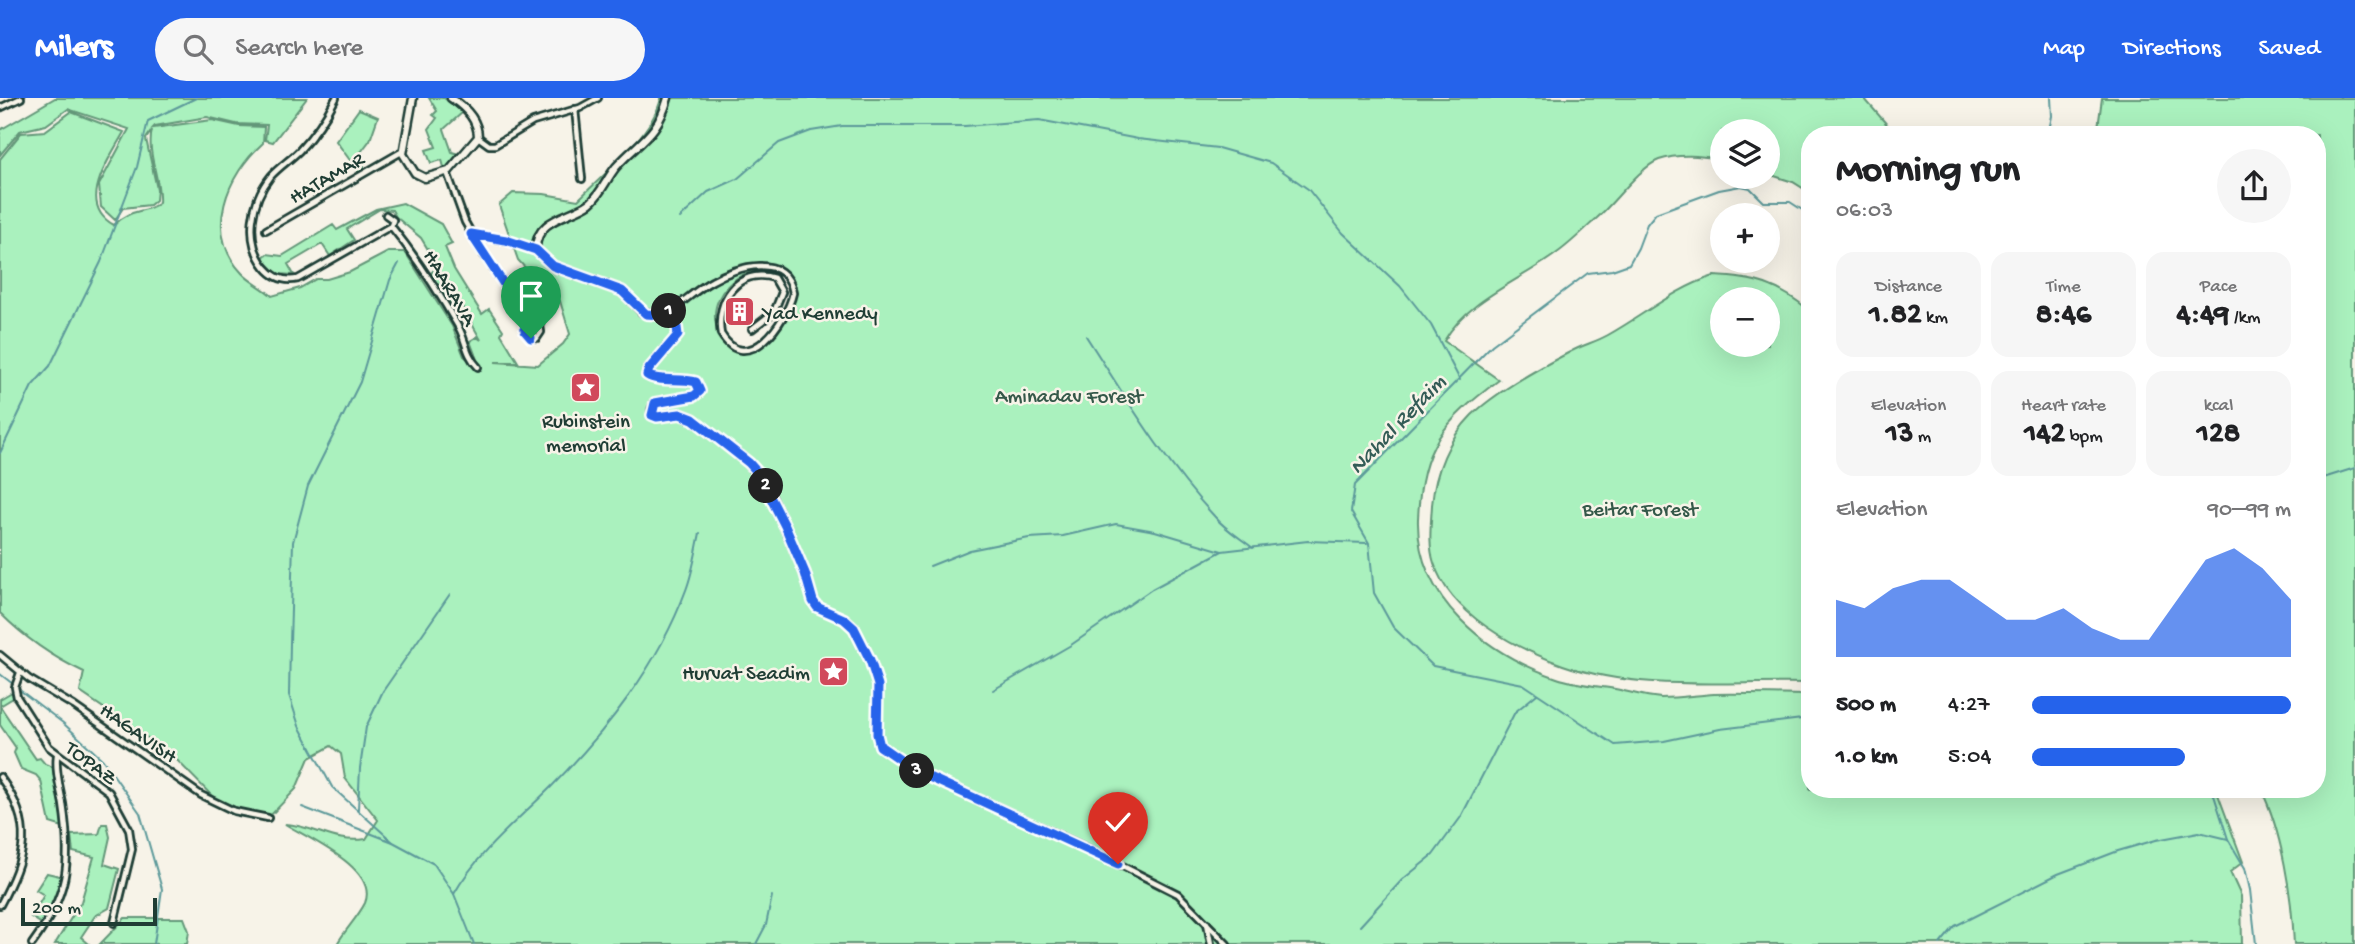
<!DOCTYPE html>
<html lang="en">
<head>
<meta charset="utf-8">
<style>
	:root { --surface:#fff; --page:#f6f6f6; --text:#202124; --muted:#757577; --accent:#2563eb }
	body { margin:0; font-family:"Gochi Hand",sans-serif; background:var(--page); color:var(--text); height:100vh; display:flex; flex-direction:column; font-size:26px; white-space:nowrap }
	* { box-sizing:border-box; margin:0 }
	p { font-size:23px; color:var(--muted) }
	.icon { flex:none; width:38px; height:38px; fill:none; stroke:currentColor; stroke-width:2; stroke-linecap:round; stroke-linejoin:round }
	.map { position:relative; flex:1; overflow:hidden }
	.panel { position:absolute; left:1801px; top:28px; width:525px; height:672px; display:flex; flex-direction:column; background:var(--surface); border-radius:28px; box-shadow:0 7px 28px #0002 }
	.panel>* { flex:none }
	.controls { position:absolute; left:1710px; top:21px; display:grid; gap:14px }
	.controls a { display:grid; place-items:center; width:70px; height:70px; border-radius:50%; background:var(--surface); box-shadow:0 7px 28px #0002; font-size:35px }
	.scale { position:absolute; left:21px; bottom:18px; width:136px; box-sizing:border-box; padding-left:7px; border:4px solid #1f3d34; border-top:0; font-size:19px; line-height:24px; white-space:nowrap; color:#1f3d34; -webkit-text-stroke:5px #f7f3e8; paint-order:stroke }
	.pin { position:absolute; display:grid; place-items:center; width:60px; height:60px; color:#fff; margin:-72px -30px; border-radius:50% 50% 50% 0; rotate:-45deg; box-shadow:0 0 7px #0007 }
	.pin .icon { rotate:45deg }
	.km { position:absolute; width:35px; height:35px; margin:-18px; border-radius:50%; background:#222; color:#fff; font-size:19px; line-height:35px; text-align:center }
	.round { display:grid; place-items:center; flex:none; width:74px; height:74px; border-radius:37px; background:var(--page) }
	.headline { display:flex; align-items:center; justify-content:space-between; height:119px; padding:0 35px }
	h1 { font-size:38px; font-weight:700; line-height:52px }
	.figures { display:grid; grid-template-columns:repeat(3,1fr); gap:10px; height:119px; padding:7px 35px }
	.figures div { display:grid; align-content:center; border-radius:18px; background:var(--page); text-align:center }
	.figures b { font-size:30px; font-weight:700 }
	.figures small { font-size:19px; font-weight:400 }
	.figures p { font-size:19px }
	.chart { height:196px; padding:14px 35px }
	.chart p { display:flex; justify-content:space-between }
	.chart svg { width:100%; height:126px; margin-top:7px; fill:var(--accent); opacity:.7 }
	ul { padding:0 35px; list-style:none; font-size:23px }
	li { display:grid; grid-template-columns:112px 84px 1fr; align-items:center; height:52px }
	li i { height:18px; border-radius:9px; background:var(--accent) }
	header { display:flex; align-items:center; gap:42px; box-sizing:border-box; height:98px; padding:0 35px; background:var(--accent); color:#fff }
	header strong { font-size:33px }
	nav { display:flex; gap:38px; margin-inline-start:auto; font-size:24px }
	.search { width:490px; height:63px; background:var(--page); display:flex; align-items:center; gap:18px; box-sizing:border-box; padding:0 24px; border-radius:38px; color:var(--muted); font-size:26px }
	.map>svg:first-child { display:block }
</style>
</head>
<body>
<header>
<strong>Milers</strong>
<div class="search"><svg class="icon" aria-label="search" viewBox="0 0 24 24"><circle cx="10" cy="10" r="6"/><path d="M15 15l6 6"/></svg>Search here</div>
<nav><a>Map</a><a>Directions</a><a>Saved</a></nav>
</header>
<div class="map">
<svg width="2355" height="846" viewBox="0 0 2355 846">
	<rect width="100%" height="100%" fill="#f7f3e8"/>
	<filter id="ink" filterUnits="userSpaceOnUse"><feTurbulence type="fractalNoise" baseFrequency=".0143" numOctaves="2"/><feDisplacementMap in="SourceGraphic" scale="14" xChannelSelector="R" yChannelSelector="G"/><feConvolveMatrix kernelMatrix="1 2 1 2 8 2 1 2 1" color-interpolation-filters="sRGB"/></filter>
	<g filter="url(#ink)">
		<g fill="#aaf1be" stroke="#649779" stroke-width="2" fill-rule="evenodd">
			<path d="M55,0H307L273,44L265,42L267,27L236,26L207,19L155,28L153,30L212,22L239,28L264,29L263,45C227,77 203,134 242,175C251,185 263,189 272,198L300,190L316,181H327L350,174L388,154H405L452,228L464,258L476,267L478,264L470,243L477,239L481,242L458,201L449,205L431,175L438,168L421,140L396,119L392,112L380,111L347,131L354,142L330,158L322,146L288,166L294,177L278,176L262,160L267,156L282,158L333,127L337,132L376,111L403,105L441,126L452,146L445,149L454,171L482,216L489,211L503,232L501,236L518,264H495L538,267L563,246L570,236L560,203L546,193L518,162L499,107L513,95L544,96L578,102C603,77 654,35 661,0H1864L1896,37H1810L1809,94L1793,84L1768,76V33H1722V61C1701,58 1679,55 1659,62C1640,69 1614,105 1597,120C1584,132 1571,145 1557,155C1520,183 1467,202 1444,243L1499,282C1443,324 1421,348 1418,421C1416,501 1487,556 1557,580C1575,586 1596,588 1615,591C1630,594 1646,599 1661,600C1679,600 1697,597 1714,596C1746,595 1778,597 1809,597L1810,691H2216L2243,764L2230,774L2241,798L2242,846H337C345,832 358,819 365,805C379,771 309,741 285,726C316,728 334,746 366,741L378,722L345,680L341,656L331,648L309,660L296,691L271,717L250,715L215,701L171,656L80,594L84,574C52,559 25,540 0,515V61L21,35L45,33L71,14L124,34C110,60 75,106 114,127C133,109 144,116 159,105C161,80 146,56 152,32L146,41L157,91L156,102L150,107L123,110L115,122L101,109L99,87L129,31L68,11L46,27L20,33L0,57V32ZM767,171C813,182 776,237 750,250C745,252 739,252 733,252C695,222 722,172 767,171Z"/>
			<polygon points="429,0 444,0 463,14 444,31 452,54 459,56 445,73 442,62 431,65 426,52 436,49 429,31 437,20 433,17 437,13"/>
			<path d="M2102,0H2355V846H2294C2292,798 2282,734 2261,691H2317V37H2097Z"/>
			<polygon points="359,11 378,19 370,42 358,58 366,72 360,76 336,43"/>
			<path d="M1714,178C1756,180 1777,186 1809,212V585C1729,583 1640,594 1563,567C1515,550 1450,516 1434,465C1428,447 1431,426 1432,407C1435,374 1448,341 1472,317C1497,293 1539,270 1570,254C1582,247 1596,244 1608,237C1644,217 1675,190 1714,178ZM1722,201H1768V247H1722Z"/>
			<polygon points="12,594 13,600 0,608 36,661 40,660 45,666 53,669 63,729 50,725 41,683 36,677 21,671 14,655 16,650 0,627 0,601"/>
			<polygon points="102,726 107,726 110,739 104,766 119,771 109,810 95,818 81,839 89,846 55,846 81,804 94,759 73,754 71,737 99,736"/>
			<polygon points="47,775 64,779 50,813 42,826 31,819 44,797 36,792"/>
			<polygon points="125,820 184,820 189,833 187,846 100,846"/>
		</g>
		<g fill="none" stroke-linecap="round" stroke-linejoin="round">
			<g stroke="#5c999a" stroke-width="2">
				<polyline points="2048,37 2052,18 2051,0"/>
				<polyline points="1810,117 1790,104 1764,104 1750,90 1741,88 1719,92 1656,115 1647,126 1638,150 1629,166 1612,172 1588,175 1492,247 1355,387 1351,414 1369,445 1374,495 1393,529 1433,568 1523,586 1615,647 1664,643 1720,631 1810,620"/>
				<polyline points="680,120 708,94 737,81 779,45 811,33 842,28 965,28 1039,22 1138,41 1218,50 1271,65 1308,91 1343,135 1400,188 1431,227 1460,282"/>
				<path d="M1086,238C1126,300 1164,364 1215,419C1225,431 1240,440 1253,450"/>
				<polyline points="0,355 32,288 50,268 101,164 137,69 148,23 196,0"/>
				<polyline points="2317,382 2355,370"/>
				<polyline points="930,468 970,452 1029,440 1063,438 1116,426 1155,433 1222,453 1308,443 1367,445"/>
				<polyline points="0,576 13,586"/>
				<polyline points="17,590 63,625 103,662 140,715 162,791 154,846"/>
				<polyline points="993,592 1071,547 1152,491 1222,453"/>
				<polyline points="2212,691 2228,741 2245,770 2250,792 2256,846"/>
				<polyline points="302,709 393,744 434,766 454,796 474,846"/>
				<polyline points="358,711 360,670 366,629 383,593 450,496"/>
				<polyline points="393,744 332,689 299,628 289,597 290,545 293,444 308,388 360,284 390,182 399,165"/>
				<path d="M454,796C477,755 518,722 551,689C607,632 658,568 686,492C693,474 696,453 700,435"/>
				<polyline points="1360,828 1402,782 1433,757 1461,719 1515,614 1537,596"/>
				<polyline points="756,846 766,827 772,798"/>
				<polyline points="1940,846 1955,828 2058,776 2118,753 2156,742 2199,734 2228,741"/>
			</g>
			<defs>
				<g id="street">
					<path d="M336,0C327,18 313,38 299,53C290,62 279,69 271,78C251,103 244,143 265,169C274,180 284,184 298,181L391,128L393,122L386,117"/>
					<polyline points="0,10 21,0"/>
					<polyline points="575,11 582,81"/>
					<polyline points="478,39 489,47 495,47 533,24 580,10 598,0"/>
					<polyline points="447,74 465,124 480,151 524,217 540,227 541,234 537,240 531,240 525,232 524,217"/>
					<path d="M391,128C417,160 438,193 459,230C466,243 466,257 478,269"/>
					<polyline points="266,132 403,53"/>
					<polyline points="472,137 506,142 536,152"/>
					<path d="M671,212C685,203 697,191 712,183C737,168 787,154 793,195C787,223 747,280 721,236C715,203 738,169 774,180L782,194L774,214L752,231"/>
					<polyline points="813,503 817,509 844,521 854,530 870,562 878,587 877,636 880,648 916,673 1087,750 1178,796 1227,846"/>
					<polyline points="0,557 29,581 74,608 201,697 234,713 268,720"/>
					<polyline points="20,575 15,589 17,599 49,649 109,694 129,731 132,751 114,825"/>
					<path d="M0,679C35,727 26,758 0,807"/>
					<polyline points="1207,825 1211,846"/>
					<path d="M32,846C68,797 72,766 63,706C60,690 55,673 57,657"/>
				</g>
				<g id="secondary">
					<path d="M413,0L403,56L415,75L425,80L449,73L478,39C478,21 465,9 451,0"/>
					<path d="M668,0C657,39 640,42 616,69C607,80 601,96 590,105C571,119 535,120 536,152L553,168L622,193L642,214L660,217L671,212L676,222L678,237L649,271L647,277C659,285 681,279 696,284L700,293L694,298L655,305L652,311V317L657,319L680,316L693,321L749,365L769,393L805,475L813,503"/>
				</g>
			</defs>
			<use href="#street" stroke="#1f3d34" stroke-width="10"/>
			<use href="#secondary" stroke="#1f3d34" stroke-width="11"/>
			<use href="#street" stroke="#f7f3e8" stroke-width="4.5"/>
			<use href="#secondary" stroke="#f7f3e8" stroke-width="6"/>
		</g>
	</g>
	<g fill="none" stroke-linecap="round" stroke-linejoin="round" filter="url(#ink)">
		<defs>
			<path id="route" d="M531,240L525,233L524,217L471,136L506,142L536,152L553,168L622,193L646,216L660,217L671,212L676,222L678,237L649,271L647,277C659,285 681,279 696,284L700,293L694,298L655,305L652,317L657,319L680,316L693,321L749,365L758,375L785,428L805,475L813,503L817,509L844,521L854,530L870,562L878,587L877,636L880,648L916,673L1118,766"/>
		</defs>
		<use href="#route" stroke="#fff" stroke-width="14"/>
		<use href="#route" stroke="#2563eb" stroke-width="9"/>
	</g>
	<defs>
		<symbol id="building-square" viewBox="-11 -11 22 22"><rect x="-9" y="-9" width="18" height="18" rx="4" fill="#d1495b" stroke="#f7f3e8"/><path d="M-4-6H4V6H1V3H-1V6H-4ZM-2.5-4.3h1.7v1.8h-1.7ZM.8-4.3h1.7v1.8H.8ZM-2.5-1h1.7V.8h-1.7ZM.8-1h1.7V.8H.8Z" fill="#fff"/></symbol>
		<symbol id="sight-square" viewBox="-11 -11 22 22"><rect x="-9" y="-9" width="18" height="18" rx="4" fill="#d1495b" stroke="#f7f3e8"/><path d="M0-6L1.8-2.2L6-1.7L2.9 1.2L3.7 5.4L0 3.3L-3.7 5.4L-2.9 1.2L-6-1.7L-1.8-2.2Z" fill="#fff"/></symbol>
	</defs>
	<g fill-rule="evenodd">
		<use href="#building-square" x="722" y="196" width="35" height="35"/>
		<use href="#sight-square" x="568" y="272" width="35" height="35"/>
		<use href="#sight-square" x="816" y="556" width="35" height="35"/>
	</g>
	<g text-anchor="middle" stroke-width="5" stroke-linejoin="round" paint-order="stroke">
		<g font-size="21" fill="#1f3d34" stroke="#f7f3e8">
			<text transform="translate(326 79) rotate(-30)" y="7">HATAMAR</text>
			<text transform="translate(451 189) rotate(59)" y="7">HAARAVA</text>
			<text transform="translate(139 634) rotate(35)" y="7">HAGAVISH</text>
			<text transform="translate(92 664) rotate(37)" y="7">TOPAZ</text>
		</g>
		<g font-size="21" fill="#1f3d34" stroke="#f7f3e8" text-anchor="start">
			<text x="763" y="221">Yad Kennedy</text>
			<text x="586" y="329" text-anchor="middle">Rubinstein<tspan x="586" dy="24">memorial</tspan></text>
			<text x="810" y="581" text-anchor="end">Hurvat Seadim</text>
		</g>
		<g font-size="21" fill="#345849" stroke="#f7f3e8">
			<text x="1069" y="304">Aminadav Forest</text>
			<text x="1640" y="417">Beitar Forest</text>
		</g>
		<g font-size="23" font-style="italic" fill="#335c56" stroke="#f7f3e8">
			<text transform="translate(1396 325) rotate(-46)" y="8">Nahal Refaim</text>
		</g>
	</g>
</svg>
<div class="controls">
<a><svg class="icon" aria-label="layers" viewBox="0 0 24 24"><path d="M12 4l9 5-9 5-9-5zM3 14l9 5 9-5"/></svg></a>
<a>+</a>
<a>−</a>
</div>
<div class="scale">200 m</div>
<div class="pin" style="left:531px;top:240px;background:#1e9e55"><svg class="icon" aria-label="arrive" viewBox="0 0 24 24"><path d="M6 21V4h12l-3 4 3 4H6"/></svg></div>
<div class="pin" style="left:1118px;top:766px;background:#d93025"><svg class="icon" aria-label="check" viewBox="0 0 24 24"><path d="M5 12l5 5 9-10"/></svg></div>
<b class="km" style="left:669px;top:213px">1</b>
<b class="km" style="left:766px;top:388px">2</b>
<b class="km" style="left:917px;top:673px">3</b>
<section class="panel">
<div class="headline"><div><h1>Morning run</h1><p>06:03</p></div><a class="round"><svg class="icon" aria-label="share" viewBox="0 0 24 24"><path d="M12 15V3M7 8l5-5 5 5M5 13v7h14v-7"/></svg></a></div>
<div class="figures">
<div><p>Distance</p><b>1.82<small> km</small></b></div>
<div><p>Time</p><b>8:46</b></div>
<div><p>Pace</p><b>4:49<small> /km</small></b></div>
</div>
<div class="figures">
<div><p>Elevation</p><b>13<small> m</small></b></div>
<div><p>Heart rate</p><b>142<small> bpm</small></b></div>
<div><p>kcal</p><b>128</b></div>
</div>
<div class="chart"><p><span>Elevation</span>90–99 m</p>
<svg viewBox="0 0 160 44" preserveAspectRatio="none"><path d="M0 44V24L10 27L20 20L30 17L40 17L50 24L60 31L70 31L80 27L90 34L100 38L110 38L120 24L130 10L140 6L150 13L160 24V44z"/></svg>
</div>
<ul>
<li><b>500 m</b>4:27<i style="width:100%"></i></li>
<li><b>1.0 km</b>5:04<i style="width:59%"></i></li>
</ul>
</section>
</div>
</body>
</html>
